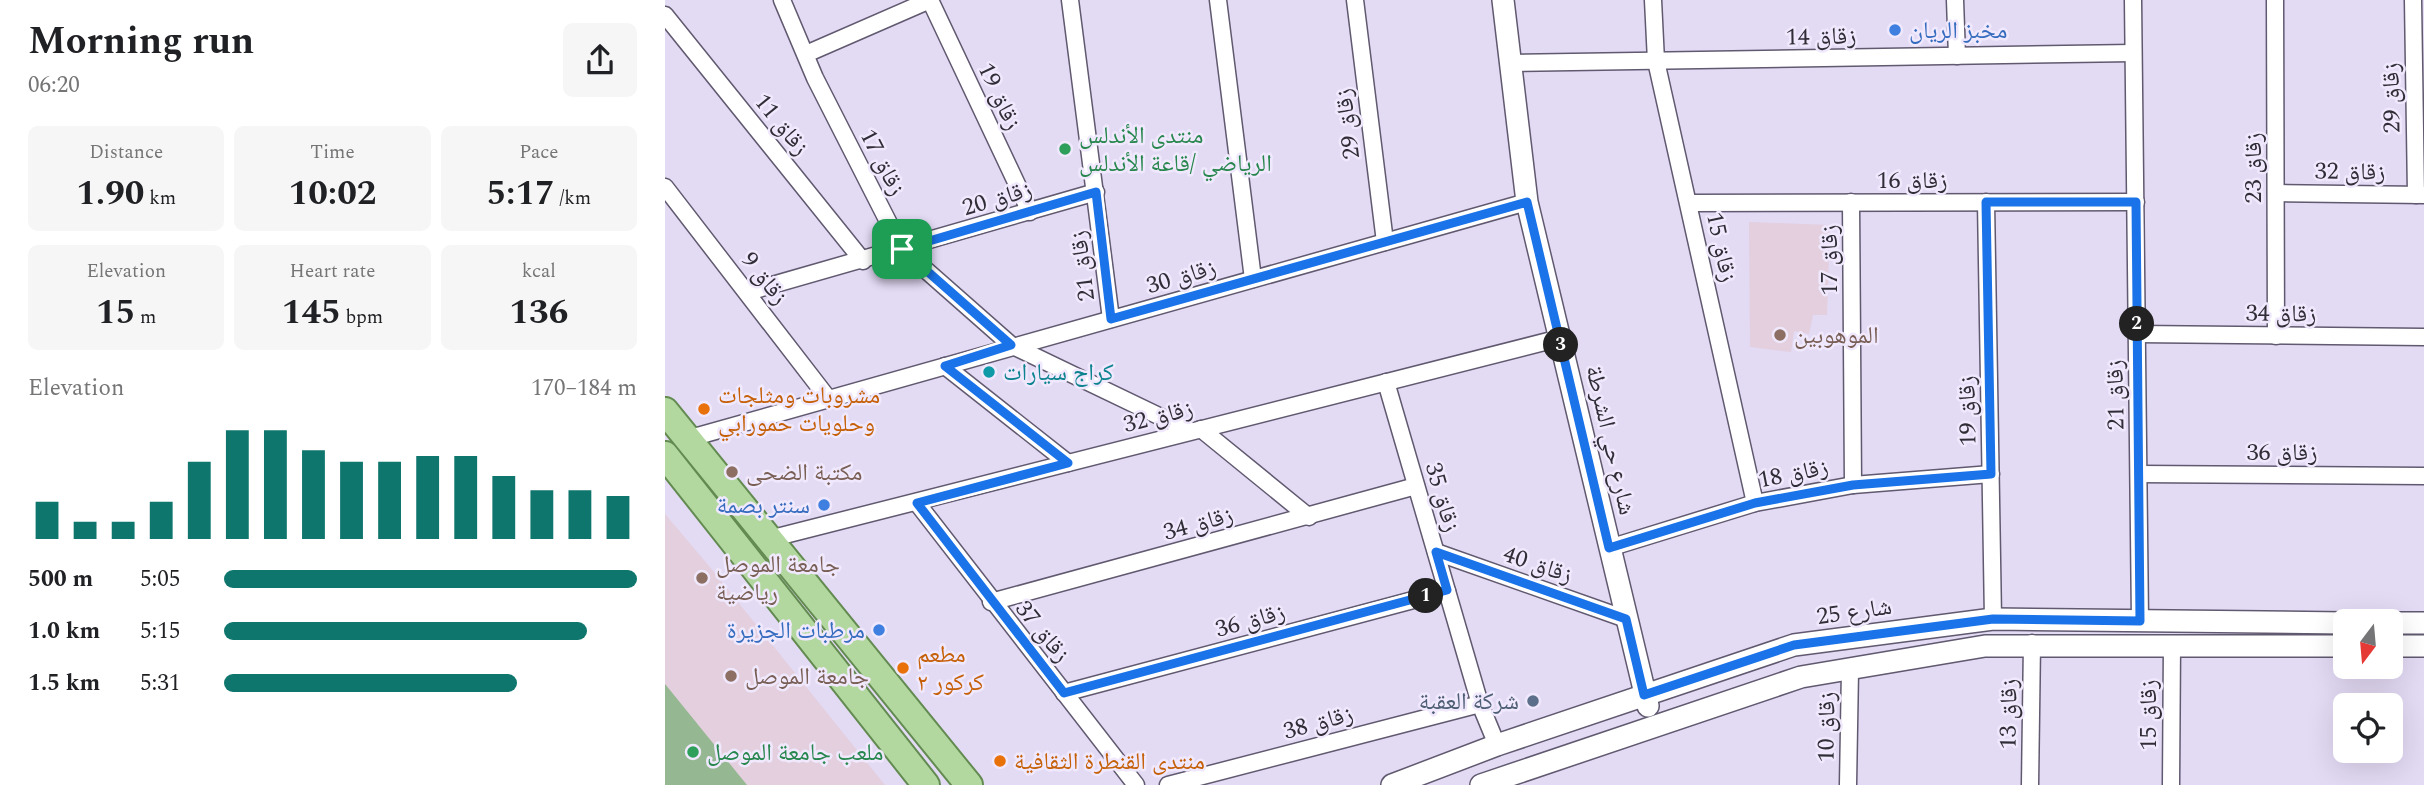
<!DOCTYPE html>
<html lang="en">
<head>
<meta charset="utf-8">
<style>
	:root { --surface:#fff; --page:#f6f6f6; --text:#202124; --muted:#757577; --accent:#0f766e }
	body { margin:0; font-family:Spectral,"Noto Naskh Arabic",serif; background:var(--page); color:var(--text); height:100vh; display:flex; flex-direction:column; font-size:26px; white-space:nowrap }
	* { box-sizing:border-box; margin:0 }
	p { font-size:23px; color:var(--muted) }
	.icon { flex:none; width:38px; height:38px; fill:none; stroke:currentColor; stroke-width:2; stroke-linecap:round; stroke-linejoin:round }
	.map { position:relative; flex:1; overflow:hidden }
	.sheet { display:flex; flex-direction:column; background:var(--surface); width:665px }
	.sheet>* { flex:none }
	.needle { width:46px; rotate:196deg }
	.buttons { position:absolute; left:1668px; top:609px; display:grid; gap:14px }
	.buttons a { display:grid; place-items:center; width:70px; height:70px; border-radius:10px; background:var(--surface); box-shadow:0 7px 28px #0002; font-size:35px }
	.pin { position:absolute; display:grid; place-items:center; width:60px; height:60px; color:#fff; margin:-30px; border-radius:14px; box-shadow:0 4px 10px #0006 }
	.km { position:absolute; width:35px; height:35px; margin:-18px; border-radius:50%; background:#222; color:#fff; font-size:19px; line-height:35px; text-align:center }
	.round { display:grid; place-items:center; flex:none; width:74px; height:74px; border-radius:10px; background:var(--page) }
	.headline { display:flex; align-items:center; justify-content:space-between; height:119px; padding:0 28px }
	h1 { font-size:38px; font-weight:700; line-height:52px }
	.figures { display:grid; grid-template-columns:repeat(3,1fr); gap:10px; height:119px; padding:7px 28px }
	.figures div { display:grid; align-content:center; border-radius:10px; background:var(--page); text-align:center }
	.figures b { font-size:35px; font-weight:700 }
	.figures small { font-size:19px; font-weight:400 }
	.figures p { font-size:19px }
	.chart { height:196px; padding:14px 28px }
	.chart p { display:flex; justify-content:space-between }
	.chart svg { width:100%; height:126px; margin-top:7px; stroke:var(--accent); stroke-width:6 }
	ul { padding:0 28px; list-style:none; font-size:23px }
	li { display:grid; grid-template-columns:112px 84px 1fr; align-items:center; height:52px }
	li i { height:18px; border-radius:9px; background:var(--accent) }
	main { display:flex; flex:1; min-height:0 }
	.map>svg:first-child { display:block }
</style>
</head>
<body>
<main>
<section class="sheet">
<div class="headline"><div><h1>Morning run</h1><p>06:20</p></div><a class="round"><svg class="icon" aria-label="share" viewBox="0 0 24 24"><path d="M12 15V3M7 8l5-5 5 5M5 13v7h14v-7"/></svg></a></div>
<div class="figures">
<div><p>Distance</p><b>1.90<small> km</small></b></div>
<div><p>Time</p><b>10:02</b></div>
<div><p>Pace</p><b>5:17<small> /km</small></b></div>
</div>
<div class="figures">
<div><p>Elevation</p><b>15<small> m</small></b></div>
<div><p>Heart rate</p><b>145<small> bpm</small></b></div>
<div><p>kcal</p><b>136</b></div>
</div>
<div class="chart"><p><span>Elevation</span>170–184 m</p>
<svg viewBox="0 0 160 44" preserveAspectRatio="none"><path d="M5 44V31M15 44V38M25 44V38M35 44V31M45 44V17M55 44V6M65 44V6M75 44V13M85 44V17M95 44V17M105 44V15M115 44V15M125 44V22M135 44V27M145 44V27M155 44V29"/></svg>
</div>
<ul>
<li><b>500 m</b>5:05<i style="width:100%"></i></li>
<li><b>1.0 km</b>5:15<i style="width:88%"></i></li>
<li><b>1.5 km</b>5:31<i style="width:71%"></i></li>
</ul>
</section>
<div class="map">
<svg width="1759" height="785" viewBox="0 0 1759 785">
	<rect width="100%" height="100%" fill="#e3daf4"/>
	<g fill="#e3cfdd">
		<polygon points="1084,222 1165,225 1162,315 1148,315 1144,334 1129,331 1126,352 1085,347"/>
		<polygon points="0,514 44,566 220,785 0,785"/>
	</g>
	<polygon fill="#95b791" points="0,684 82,785 0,785"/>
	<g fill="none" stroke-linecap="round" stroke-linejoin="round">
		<defs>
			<g id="minor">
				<polyline points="117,0 150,78 237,249 346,345 525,431"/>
				<polyline points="265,0 365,212"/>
				<polyline points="405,0 446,319"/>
				<polyline points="553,0 588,279"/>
				<polyline points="690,0 720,242"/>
				<polyline points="988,0 991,61 1090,503"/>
				<polyline points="1290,0 1292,56"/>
				<polyline points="1468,0 1475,621"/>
				<polyline points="1610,0 1611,336"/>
				<polyline points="1748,0 1751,195"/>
				<polyline points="0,15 198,261"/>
				<polyline points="141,54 265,0"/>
				<polyline points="845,63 1468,53"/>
				<polyline points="0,187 162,397"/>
				<polyline points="1611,193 1759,195"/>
				<polyline points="1186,202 1188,485"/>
				<polyline points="1321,202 1328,619"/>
				<polyline points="1024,203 1471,202"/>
				<polyline points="83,292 431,192"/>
				<polyline points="1472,334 1759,337"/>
				<polyline points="280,366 403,463"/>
				<polyline points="721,382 815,704 832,745"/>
				<polyline points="536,429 644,517"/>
				<polyline points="22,439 862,202"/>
				<polyline points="1474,474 1759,476"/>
				<polyline points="252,503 471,785"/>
				<polyline points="104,539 895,338"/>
				<polyline points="944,548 1090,503 1188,485 1326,474"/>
				<polyline points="771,552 961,619"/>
				<polyline points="326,602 751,486"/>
				<polyline points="399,693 782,591"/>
				<polyline points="503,785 815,704"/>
				<polyline points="1183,785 1185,670"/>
				<polyline points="1365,785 1367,643"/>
				<polyline points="1506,785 1507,644"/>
			</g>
			<g id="tertiary">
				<polyline points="838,0 862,202 983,706"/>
				<polyline points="1726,623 1759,623"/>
				<polyline points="1726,646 1759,646"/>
				<polyline points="727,785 832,745 1129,645 1328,619 1680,623"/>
				<polyline points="816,785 1136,677 1320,646 1680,646"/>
			</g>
			<g id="primary">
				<polyline points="0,411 304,785"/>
				<polyline points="0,455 261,785"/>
			</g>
		</defs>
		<use href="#minor" stroke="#60596f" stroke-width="19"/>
		<use href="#tertiary" stroke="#60596f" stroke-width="24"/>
		<use href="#primary" stroke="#638b51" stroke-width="30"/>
		<use href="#minor" stroke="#fff" stroke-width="16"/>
		<use href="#tertiary" stroke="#fff" stroke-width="21"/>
		<use href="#primary" stroke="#b2d89f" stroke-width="26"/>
	</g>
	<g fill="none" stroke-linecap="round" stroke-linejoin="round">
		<defs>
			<polygon id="route" points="431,192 446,319 862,202 944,548 1090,503 1188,485 1326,474 1321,202 1471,202 1475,621 1328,619 1129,645 979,695 961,619 771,552 782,590 399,693 252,503 403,463 280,366 346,345 237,249"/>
		</defs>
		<use href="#route" stroke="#fff" stroke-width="14"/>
		<use href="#route" stroke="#1a73e8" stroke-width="9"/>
	</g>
	<g fill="#3f7fe0" stroke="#f0e9fd" stroke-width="2.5">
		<circle cx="1230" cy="30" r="7"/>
		<circle cx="159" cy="505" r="7"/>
		<circle cx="214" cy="630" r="7"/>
	</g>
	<g fill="#2e9e5b" stroke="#f0e9fd" stroke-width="2.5">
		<circle cx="400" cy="149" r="7"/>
		<circle cx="28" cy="752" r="7"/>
	</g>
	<g fill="#8d6e63" stroke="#f0e9fd" stroke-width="2.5">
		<circle cx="1115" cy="335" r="7"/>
		<circle cx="67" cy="472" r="7"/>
		<circle cx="37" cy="578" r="7"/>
		<circle cx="66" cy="676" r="7"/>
	</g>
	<circle fill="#0f9aa8" stroke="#f0e9fd" stroke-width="2.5" cx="324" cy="372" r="7"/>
	<g fill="#e8710a" stroke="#f0e9fd" stroke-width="2.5">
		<circle cx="39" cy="409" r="7"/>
		<circle cx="238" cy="668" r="7"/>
		<circle cx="335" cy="761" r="7"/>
	</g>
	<circle fill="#5c6f8a" stroke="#f0e9fd" stroke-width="2.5" cx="868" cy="701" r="7"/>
	<g text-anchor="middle" stroke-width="5" stroke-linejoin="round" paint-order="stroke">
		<g font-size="24" fill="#366cbe" stroke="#f0e9fd" text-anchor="end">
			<text x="1244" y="38" text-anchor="start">مخبز الريان</text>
			<text x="145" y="513">سنتر بصمة</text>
			<text x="200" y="638">مرطبات الجزيرة</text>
		</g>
		<g font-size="24" fill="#302d37" stroke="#f0e9fd">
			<text transform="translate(1156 36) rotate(-1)" y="8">زقاق 14</text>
			<text transform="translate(335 96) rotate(65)" y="8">زقاق 19</text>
			<text transform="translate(1726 98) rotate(-91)" y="8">زقاق 29</text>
			<text transform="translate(117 124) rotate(51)" y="8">زقاق 11</text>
			<text transform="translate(682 124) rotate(-97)" y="8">زقاق 29</text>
			<text transform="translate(218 162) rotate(63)" y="8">زقاق 17</text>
			<text transform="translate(1588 168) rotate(-90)" y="8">زقاق 23</text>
			<text transform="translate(1685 171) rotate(1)" y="8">زقاق 32</text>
			<text x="1247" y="188">زقاق 16</text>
			<text transform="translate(332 198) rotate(-16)" y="8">زقاق 20</text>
			<text transform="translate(1057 247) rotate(78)" y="8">زقاق 15</text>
			<text transform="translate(1164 260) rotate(-90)" y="8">زقاق 17</text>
			<text transform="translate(417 266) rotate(-97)" y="8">زقاق 21</text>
			<text transform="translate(516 276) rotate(-16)" y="8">زقاق 30</text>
			<text transform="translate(100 278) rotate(52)" y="8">زقاق 9</text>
			<text transform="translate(1616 313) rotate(1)" y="8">زقاق 34</text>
			<text transform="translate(1450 395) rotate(-91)" y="8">زقاق 21</text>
			<text transform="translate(1302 411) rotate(-91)" y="8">زقاق 19</text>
			<text transform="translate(493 416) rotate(-14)" y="8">زقاق 32</text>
			<text transform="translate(946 440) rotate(77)" y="8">شارع حي الشرطة</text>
			<text x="1617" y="460">زقاق 36</text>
			<text transform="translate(1128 473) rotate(-11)" y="8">زقاق 18</text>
			<text transform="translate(778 497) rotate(74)" y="8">زقاق 35</text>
			<text transform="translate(533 523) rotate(-15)" y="8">زقاق 34</text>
			<text transform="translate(873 564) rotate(19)" y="8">زقاق 40</text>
			<text transform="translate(1189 611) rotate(-8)" y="8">شارع 25</text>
			<text transform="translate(585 620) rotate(-15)" y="8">زقاق 36</text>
			<text transform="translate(378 631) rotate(51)" y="8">زقاق 37</text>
			<text transform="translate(1343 714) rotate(-89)" y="8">زقاق 13</text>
			<text transform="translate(1483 715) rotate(-90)" y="8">زقاق 15</text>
			<text transform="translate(653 722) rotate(-15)" y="8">زقاق 38</text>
			<text transform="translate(1161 727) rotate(-89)" y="8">زقاق 10</text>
		</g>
		<g font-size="24" fill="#27864d" stroke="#f0e9fd" text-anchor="start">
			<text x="414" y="143">منتدى الأندلس<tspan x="414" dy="28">الرياضي /قاعة الأندلس</tspan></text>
			<text x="42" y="760">ملعب جامعة الموصل</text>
		</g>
		<g font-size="24" fill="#785e54" stroke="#f0e9fd" text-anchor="start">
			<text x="1129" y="343">الموهوبين</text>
			<text x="81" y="480">مكتبة الضحى</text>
			<text x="51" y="572">جامعة الموصل<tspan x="51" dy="28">رياضية</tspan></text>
			<text x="80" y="684">جامعة الموصل</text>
		</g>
		<g font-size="24" fill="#0d838f" stroke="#f0e9fd" text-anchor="start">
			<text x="338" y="380">كراج سيارات</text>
		</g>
		<g font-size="24" fill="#c56008" stroke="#f0e9fd" text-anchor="start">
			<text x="53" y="403">مشروبات ومثلجات<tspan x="53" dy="28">وحلويات حمورابي</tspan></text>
			<text x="252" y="662">مطعم<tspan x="252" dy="28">كركور ٢</tspan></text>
			<text x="349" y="769">منتدى القنطرة الثقافية</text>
		</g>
		<g font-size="24" fill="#4e5e75" stroke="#f0e9fd" text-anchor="end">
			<text x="854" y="709">شركة العقبة</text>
		</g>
	</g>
</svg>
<div class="buttons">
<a><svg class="needle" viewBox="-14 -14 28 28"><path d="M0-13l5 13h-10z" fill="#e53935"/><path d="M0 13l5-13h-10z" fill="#757577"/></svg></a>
<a><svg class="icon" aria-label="locate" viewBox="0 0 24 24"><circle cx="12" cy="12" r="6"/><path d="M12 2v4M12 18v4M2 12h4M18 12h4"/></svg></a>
</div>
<div class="pin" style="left:237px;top:249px;background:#1e9e55"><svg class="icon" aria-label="arrive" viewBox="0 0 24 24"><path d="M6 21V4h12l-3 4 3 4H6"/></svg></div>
<b class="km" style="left:761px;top:596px">1</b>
<b class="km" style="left:1472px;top:324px">2</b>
<b class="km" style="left:896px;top:345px">3</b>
</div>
</main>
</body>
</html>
